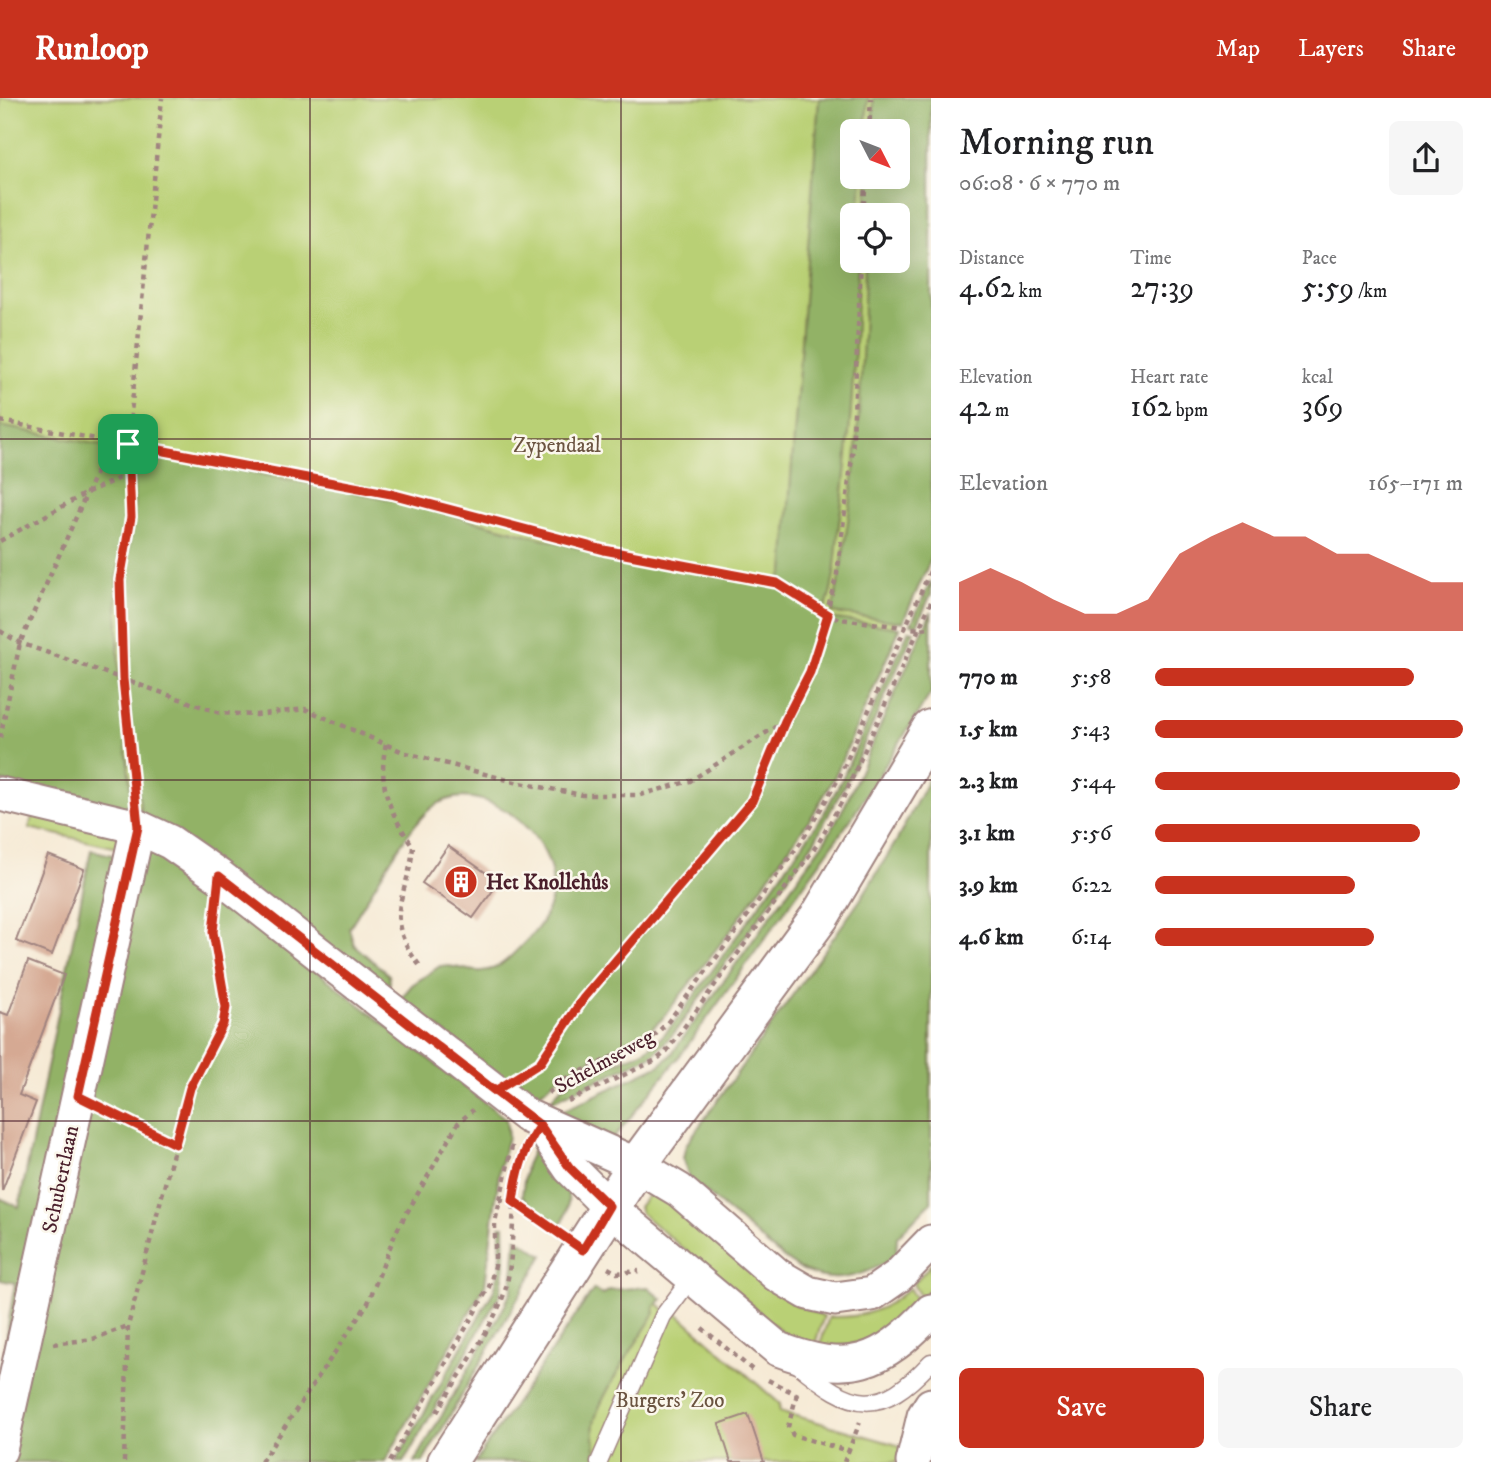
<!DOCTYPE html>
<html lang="en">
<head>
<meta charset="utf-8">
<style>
	:root { --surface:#fff; --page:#f6f6f6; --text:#202124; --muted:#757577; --accent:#c8321e }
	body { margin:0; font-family:"IM FELL DW Pica",serif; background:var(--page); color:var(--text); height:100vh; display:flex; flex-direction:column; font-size:26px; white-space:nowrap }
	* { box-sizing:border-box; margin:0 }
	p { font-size:23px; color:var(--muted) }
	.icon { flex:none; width:38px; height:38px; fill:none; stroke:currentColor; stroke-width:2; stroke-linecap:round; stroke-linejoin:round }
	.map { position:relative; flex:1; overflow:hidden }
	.sheet { display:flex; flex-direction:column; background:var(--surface); width:560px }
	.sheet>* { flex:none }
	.needle { width:46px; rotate:132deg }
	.controls { position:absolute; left:840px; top:21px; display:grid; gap:14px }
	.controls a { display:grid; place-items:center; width:70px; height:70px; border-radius:10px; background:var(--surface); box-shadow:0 7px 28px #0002; font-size:35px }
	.pin { position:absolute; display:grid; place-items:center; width:60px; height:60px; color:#fff; margin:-30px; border-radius:14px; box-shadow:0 4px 10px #0006 }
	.round { display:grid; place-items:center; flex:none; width:74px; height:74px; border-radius:10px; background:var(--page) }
	.headline { display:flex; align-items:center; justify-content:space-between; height:119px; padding:0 28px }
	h1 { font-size:38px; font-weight:600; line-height:52px }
	.stats { display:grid; grid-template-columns:repeat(3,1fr); gap:10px; height:119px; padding:7px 28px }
	.stats div { display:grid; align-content:center }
	.stats b { font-size:30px; font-weight:600 }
	.stats small { font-size:19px; font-weight:400 }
	.stats p { font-size:19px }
	.chart { height:196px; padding:14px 28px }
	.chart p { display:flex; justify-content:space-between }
	.chart svg { width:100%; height:126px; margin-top:7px; fill:var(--accent); opacity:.7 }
	.primary-button { display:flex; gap:14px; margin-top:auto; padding:14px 28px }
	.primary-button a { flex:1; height:80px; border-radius:10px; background:var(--accent); color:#fff; font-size:28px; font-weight:600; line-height:80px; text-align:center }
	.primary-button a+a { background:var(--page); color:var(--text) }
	ul { padding:0 28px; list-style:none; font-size:23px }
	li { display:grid; grid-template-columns:112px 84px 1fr; align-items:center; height:52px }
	li i { height:18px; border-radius:9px; background:var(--accent) }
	header { display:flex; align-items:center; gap:42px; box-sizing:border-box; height:98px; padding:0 35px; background:var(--accent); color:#fff }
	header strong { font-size:33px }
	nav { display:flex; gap:38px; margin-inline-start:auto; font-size:24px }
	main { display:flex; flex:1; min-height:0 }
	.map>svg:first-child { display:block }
</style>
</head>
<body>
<header>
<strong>Runloop</strong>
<nav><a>Map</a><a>Layers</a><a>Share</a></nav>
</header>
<main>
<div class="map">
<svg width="931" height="1364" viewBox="0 0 931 1364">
	<rect width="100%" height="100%" fill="#fbf7ec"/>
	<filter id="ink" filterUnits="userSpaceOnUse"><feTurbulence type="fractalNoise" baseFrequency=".0143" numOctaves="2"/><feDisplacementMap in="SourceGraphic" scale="14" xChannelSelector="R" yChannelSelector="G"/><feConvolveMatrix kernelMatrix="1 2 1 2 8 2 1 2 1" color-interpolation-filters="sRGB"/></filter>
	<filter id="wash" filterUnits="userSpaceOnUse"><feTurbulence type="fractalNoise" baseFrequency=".00686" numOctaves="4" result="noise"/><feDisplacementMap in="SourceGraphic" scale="28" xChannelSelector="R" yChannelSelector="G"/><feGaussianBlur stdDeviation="1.57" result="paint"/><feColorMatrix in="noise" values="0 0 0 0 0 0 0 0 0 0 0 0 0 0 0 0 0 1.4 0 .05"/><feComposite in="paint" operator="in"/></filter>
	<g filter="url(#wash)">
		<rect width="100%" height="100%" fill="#f6ead5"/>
		<g fill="#b9d074" stroke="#827850" stroke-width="2" fill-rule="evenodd">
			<path d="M0,0H931L905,505L829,672L637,792L464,683L223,749L111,697L0,671ZM852,33H898V79H852ZM852,117H898V163H852Z"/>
			<polygon points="33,715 126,738 126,752 29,730"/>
			<polygon points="652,1092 672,1103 790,1204 824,1218 814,1249 793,1243 641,1115 639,1109"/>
			<polygon points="931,1166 931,1188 922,1202 913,1186"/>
			<path d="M909,1190L919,1206C893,1237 858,1250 819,1249L829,1219C862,1220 885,1213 909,1190Z"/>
			<polygon points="655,1203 671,1218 676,1214 780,1306 779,1313 897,1347 917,1364 555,1364"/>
		</g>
		<g fill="#92b266" stroke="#6e6848" stroke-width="2">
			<path d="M819,0H868L865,33H852V79H862L859,117H852V163H858C856,251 851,338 839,426C836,453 836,485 825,510L779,481L784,474Z"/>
			<path d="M874,0H931V461L903,524L832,515C857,400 863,280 865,163H898V117H866L869,79H898V33H872Z"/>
			<polygon points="0,328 122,351 125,358 128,418 117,482 119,581 133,714 0,683"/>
			<path d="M141,353L390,401L603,456L777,489L830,520L900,530L835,678L814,715L731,832L662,921L647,935L564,975L539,996L525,999L401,900L412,887L440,868C458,866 473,878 492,871C504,867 516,853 525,844C605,770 490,669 434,708C407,727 369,800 349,830L354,847L389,877L390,884L386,893L141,717L126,583L123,483L134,418L133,359Z"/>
			<polygon points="931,483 931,496 917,527 911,526"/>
			<polygon points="931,514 931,595 851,721 793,802 682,955 613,1041 556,1016 660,967 670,958 827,739 845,707"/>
			<path d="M909,532L914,533L852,673L814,744L674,935L653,957L550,1004C567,973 615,968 644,953C659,944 668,932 679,919L822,719L842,681Z"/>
			<path d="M931,676V1104L897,1139L896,1159C833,1196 807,1182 756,1137C734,1118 712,1099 689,1080L683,1060L686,1047L860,802L897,742Z"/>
			<polygon points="142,744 168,757 506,1021 508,1039 500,1068 485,1187 385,1364 6,1364"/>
			<polygon points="91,752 124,760 14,1246 5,1245 15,1185 0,1182 0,1100 19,1109"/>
			<path d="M533,1052H537C561,1076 579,1093 561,1127L530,1107L522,1098L526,1067Z"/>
			<polygon points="500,1128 504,1128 505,1167 500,1196 404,1364 396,1364 494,1192 501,1167"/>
			<polygon points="516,1140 543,1157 423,1364 415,1364 505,1207 512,1191"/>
			<path d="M648,1189L662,1201L654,1209L655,1215C640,1240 597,1302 594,1326C592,1340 598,1351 594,1364H475L594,1191L602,1197L610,1192Z"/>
		</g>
		<g id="blocks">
			<g fill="#d5a993">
				<polygon points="448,748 499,784 473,820 422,785"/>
				<polygon points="48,757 84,771 52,857 16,843"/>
				<polygon points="28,863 64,877 19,997 36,1004 2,1093 0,914 8,917"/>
				<polygon points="748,1316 764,1364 731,1364 719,1326"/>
			</g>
		</g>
	</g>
	<g filter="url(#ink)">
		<use href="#blocks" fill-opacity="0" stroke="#a08480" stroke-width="2"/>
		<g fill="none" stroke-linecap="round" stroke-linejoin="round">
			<defs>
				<g id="lane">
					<path d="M797,1266C854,1313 879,1320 931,1264"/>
					<polyline points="599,1364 663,1218 692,1179"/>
				</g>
				<g id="street">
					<polyline points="0,696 138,729 170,744 219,778 527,1018 637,1067 679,1092 777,1177 808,1195 835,1201 872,1196 898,1178 931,1144"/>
					<path d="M540,1026L570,1070L609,1109L778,1251C849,1278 880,1267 931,1213"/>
					<polyline points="0,1352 138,729"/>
					<polyline points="913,1364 924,1318 931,1307"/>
				</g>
				<polyline id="secondary" points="447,1364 637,1067 820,818 931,631"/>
			</defs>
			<use href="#lane" stroke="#a08480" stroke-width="19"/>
			<use href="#street" stroke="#a08480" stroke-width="37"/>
			<use href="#secondary" stroke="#a08480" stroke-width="42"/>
			<g stroke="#a08480" stroke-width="4.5" stroke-dasharray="5 5" stroke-linecap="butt">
				<polyline points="869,33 871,0"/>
				<polyline points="863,117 866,79"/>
				<polyline points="0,323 391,396 604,452 777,485 828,517 840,521 919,531 931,530"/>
				<polyline points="0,443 88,394 150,367 166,353"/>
				<polyline points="0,533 20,545 220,615 256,617 305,611 403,654 515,684 582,697 640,697 690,683 783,624"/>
				<polyline points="0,640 20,545 110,343"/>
				<path d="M386,646C377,686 390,716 413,748C409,801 379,815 420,868"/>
				<polyline points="135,699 123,581 120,482 131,419 128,346 162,0"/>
				<polyline points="522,976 540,965 583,901 752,703 785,623 810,574 837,476 852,359 861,163"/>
				<polyline points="548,995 567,980 651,941 667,925 735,835 803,741 839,680 931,471"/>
				<polyline points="568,1003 656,962 666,954 819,744 841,705 931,504"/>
				<polyline points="104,1011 175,1046"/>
				<polyline points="499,1102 513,1103 558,1134"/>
				<polyline points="608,1170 617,1175 639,1173"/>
				<polyline points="702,1230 755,1274"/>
				<polyline points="53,1246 93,1241 128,1228"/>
				<polyline points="768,1282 798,1297"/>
				<polyline points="797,1296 788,1329 793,1337 848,1353"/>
				<path d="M437,1314C455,1283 501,1218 507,1185C516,1142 509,1099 524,1056"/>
				<polyline points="124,1364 128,1228 190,990 223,926 226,909 213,834 216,813"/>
				<polyline points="261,1364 368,1205 396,1134 458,1025 473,1012"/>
				<polyline points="390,1364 489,1189 495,1168 495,1124 513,1044"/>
				<polyline points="844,1364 860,1324"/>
			</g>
			<use href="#lane" stroke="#fff" stroke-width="16"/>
			<use href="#street" stroke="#fff" stroke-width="33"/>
			<use href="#secondary" stroke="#fff" stroke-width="38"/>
		</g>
	</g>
	<g fill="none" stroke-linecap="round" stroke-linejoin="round" filter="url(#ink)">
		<defs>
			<path id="route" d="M128,346L131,419L120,482L123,581L138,729L78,998L175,1046L190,990L223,926L226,909L213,834L219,778L527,1018L540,1027C523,1051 517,1074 513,1103L583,1152L609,1108L570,1070L540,1027L495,993L540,965L583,901L752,703L785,623L810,574L828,517L777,485L604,452L391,396L128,346"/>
		</defs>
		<use href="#route" stroke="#fff" stroke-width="14"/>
		<use href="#route" stroke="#c8321e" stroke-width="9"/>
	</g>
	<path fill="none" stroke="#4a1f2b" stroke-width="2" stroke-opacity="0.55" d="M310,0V1364M621,0V1364M0,341H931M0,682H931M0,1023H931"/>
	<defs>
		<symbol id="building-disc" viewBox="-11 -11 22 22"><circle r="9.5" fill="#c8321e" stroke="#fbf7ec"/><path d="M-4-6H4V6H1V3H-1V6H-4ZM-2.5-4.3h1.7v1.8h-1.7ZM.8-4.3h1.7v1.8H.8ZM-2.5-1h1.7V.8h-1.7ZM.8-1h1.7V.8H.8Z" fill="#fff"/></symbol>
	</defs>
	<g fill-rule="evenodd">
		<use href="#building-disc" x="442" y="765" width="38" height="38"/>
	</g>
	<g text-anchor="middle" stroke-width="5" stroke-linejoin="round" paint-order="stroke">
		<g font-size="21" fill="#6b5441" stroke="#fbf7ec">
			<text x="557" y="354">Zypendaal</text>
			<text x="670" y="1309">Burgers' Zoo</text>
		</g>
		<g font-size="21" font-weight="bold" fill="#4a1f2b" stroke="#fbf7ec" text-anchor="start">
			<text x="486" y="791">Het Knollehûs</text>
		</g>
		<g font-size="21" fill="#4a1f2b" stroke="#fbf7ec">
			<text transform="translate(604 963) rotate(-29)" y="7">Schelmseweg</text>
			<text transform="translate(60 1081) rotate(-78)" y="7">Schubertlaan</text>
		</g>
	</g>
</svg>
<div class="controls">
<a><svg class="needle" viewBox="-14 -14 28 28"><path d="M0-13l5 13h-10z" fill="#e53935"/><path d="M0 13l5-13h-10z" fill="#757577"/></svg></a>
<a><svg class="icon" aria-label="locate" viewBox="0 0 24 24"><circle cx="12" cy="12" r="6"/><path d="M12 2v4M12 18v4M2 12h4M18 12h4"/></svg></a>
</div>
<div class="pin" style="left:128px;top:346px;background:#1e9e55"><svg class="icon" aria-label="arrive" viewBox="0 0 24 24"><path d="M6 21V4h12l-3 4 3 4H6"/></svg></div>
</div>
<section class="sheet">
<div class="headline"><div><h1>Morning run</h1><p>06:08 · 6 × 770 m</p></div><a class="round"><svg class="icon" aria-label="share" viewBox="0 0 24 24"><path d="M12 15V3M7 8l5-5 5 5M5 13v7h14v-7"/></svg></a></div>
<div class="stats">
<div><p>Distance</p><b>4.62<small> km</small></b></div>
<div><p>Time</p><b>27:39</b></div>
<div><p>Pace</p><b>5:59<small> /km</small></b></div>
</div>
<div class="stats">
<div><p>Elevation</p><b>42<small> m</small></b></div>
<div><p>Heart rate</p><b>162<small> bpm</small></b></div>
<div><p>kcal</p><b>369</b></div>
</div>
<div class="chart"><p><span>Elevation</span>165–171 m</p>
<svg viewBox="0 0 160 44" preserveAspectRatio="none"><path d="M0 44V27L10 22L20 27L30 33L40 38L50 38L60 33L70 17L80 11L90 6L100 11L110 11L120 17L130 17L140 22L150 27L160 27V44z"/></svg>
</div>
<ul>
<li><b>770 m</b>5:58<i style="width:84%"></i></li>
<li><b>1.5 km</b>5:43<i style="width:100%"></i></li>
<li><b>2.3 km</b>5:44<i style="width:99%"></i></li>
<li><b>3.1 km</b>5:56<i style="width:86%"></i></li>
<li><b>3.9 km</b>6:22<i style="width:65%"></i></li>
<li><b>4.6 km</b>6:14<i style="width:71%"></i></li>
</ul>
<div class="primary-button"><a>Save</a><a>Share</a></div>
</section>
</main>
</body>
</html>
